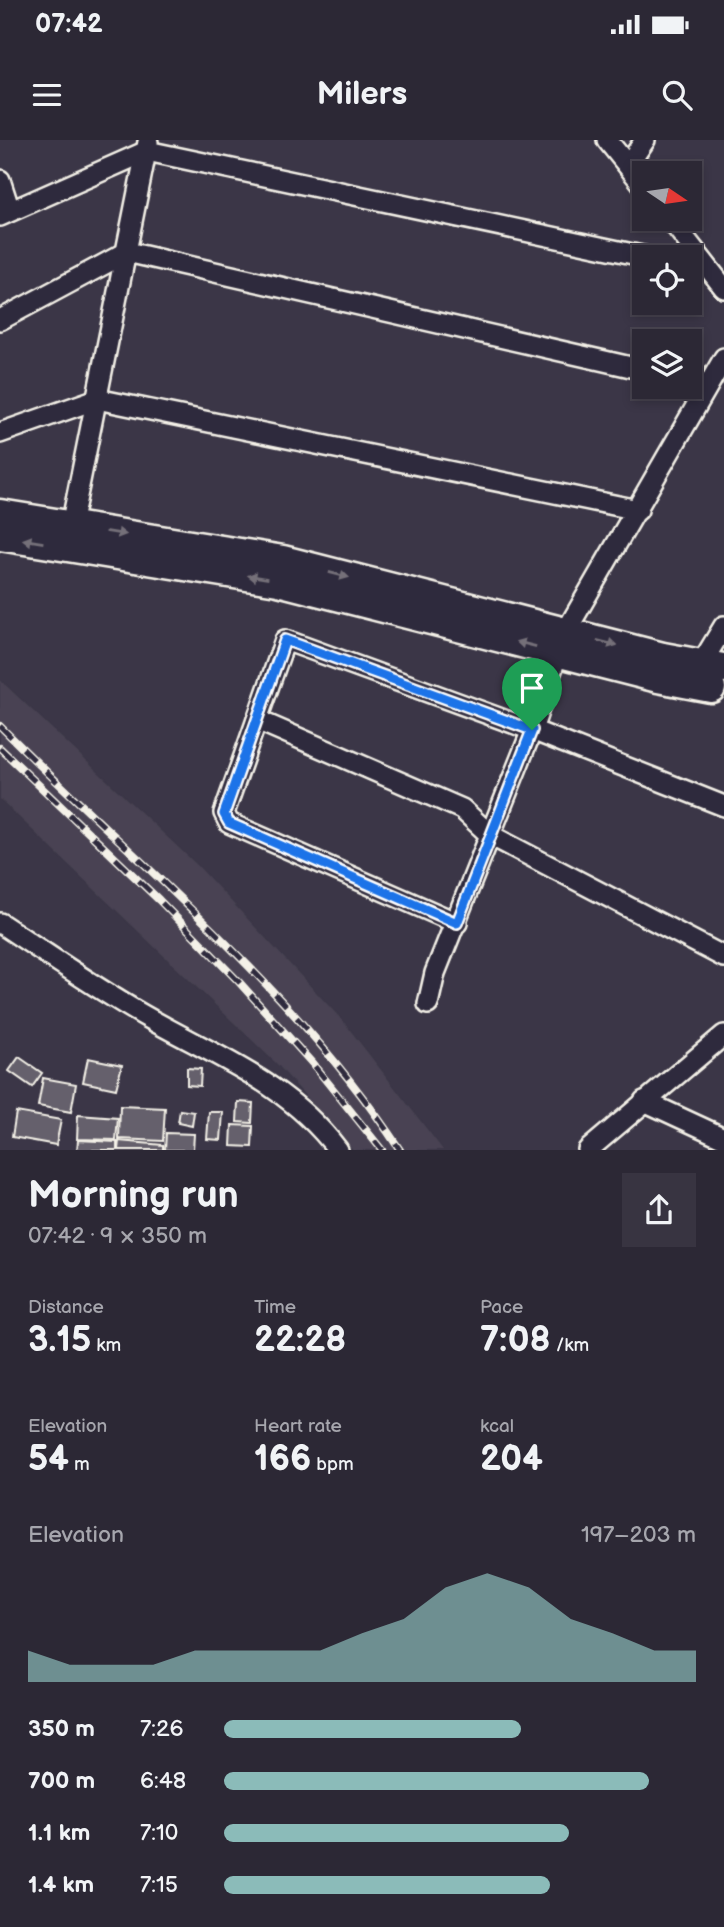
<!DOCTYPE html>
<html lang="en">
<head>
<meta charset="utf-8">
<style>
	:root { --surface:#2c2835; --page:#383441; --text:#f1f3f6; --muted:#a6a6ad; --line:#484450; --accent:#8bbbb9 }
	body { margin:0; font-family:"Balsamiq Sans",sans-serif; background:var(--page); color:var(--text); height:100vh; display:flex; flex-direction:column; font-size:26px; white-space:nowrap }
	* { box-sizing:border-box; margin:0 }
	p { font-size:23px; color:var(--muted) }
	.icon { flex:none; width:38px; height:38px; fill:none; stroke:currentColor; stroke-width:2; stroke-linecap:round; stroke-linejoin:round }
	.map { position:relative; height:1010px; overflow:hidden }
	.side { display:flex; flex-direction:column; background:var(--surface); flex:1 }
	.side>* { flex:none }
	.needle { width:46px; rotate:103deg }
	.buttons { position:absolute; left:632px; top:21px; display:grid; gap:14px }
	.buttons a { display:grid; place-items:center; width:70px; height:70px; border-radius:0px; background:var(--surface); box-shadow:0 4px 10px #0003,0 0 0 2px var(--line); font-size:35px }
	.pin { position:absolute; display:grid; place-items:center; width:60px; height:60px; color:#fff; margin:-72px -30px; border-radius:50% 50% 50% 0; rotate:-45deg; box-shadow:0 0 7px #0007 }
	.pin .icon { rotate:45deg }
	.round { display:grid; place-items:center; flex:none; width:74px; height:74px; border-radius:0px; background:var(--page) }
	.head { display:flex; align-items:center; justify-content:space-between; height:119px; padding:0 28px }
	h1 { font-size:38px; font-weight:700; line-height:52px }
	.stats { display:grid; grid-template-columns:repeat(3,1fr); gap:10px; height:119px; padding:7px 28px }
	.stats div { display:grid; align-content:center }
	.stats b { font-size:35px; font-weight:700 }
	.stats small { font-size:19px; font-weight:400 }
	.stats p { font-size:19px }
	.chart { height:196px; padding:14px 28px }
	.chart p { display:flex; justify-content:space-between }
	.chart svg { width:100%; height:126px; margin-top:7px; fill:var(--accent); opacity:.7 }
	ul { padding:0 28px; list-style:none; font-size:23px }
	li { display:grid; grid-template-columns:112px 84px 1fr; align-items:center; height:52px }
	li i { height:18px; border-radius:9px; background:var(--accent) }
	.status { display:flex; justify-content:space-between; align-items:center; height:49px; padding:0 35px; background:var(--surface); direction:ltr }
	.status svg { height:19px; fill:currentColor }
	header { display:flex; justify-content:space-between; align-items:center; height:91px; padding:0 28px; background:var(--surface); font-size:32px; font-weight:700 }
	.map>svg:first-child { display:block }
</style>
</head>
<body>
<div class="status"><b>07:42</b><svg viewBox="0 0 49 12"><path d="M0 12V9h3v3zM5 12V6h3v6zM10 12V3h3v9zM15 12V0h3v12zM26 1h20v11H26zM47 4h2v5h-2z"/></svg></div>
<header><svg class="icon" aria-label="menu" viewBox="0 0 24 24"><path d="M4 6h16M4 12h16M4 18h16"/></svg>Milers<svg class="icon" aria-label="search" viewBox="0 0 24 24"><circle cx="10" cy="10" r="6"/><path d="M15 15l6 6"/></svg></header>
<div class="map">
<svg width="724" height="1010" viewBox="0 0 724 1010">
	<rect width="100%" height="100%" fill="#3b3647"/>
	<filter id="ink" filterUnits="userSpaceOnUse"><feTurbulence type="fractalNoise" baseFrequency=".0143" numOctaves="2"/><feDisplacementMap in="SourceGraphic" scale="14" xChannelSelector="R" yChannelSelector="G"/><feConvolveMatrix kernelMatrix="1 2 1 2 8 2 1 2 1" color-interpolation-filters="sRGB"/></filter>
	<g filter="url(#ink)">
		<polygon fill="#484352" points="0,540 198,726 343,881 443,1010 353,1010 278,925 0,659"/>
		<g fill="#65616c" stroke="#f4f1e8" stroke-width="2">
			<polygon points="19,917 42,933 32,947 9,931"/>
			<polygon points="88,918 122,925 116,949 83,942"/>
			<polygon points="187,928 201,929 200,946 187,945"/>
			<polygon points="43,938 76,944 71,972 38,966"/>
			<polygon points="238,962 253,963 252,983 237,982"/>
			<polygon points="120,966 165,968 163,1001 119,999"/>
			<polygon points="180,970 194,972 192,986 178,983"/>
			<polygon points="16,972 61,980 56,1005 12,997"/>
			<polygon points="209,972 223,972 221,1000 207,999"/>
			<polygon points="78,975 118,978 116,1000 77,999"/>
			<polygon points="232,985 253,986 252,1007 231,1006"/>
			<polygon points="166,993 194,994 193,1010 165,1010"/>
			<polygon points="78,1000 117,1002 117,1010 77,1010"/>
			<polygon points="119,1001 163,1005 163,1010 118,1010"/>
		</g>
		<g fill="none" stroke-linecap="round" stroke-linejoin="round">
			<defs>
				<g id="street">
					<polyline points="607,0 644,46"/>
					<polyline points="628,25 645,0"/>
					<polyline points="0,40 10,71"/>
					<polyline points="0,76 147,11 647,117"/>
					<polyline points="670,79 724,148"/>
					<polyline points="0,180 127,112 644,230"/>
					<polyline points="0,293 97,259 638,370"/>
					<polyline points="71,386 148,2"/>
					<polyline points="565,493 724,218"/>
					<polyline points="695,534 724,486"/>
					<polyline points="257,580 462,669 490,695 724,817"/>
					<path d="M0,783C47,814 94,847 143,875C216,917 286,941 338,1010"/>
					<polyline points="457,783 229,683 224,673 285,500 532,590 724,666"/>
					<polyline points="428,864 435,833 532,590 558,512"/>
					<polyline points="644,961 724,998"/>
					<polyline points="588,1010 724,895"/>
				</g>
				<g id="secondary">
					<polyline points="0,374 283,420 663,517 723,528"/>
					<polyline points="0,396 278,441 658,538 711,548"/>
				</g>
			</defs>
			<use href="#street" stroke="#f4f1e8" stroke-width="24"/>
			<use href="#secondary" stroke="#f4f1e8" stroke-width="33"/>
			<use href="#street" stroke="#2f2a3d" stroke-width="19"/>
			<use href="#secondary" stroke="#2f2a3d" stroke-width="28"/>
			<defs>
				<g id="rail">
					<path d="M0,586C136,723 293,847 400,1010"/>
					<polyline points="0,608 159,760 239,842 312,923 382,1010"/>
				</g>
			</defs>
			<use href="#rail" stroke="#f4f1e8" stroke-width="8"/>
			<use href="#rail" stroke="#2f2a3d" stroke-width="5" stroke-dasharray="16" stroke-linecap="butt"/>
		</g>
		<defs><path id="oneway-solid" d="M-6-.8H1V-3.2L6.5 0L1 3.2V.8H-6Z" transform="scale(1.75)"/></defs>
		<g fill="#747079">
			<use href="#oneway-solid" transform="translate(116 393) rotate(9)"/>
			<use href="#oneway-solid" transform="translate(33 401) rotate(-171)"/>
			<use href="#oneway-solid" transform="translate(339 435) rotate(14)"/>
			<use href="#oneway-solid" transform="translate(258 437) rotate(-171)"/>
			<use href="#oneway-solid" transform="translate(607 503) rotate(14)"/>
			<use href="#oneway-solid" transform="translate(526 504) rotate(-166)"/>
		</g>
	</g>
	<g fill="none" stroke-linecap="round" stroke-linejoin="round" filter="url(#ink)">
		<defs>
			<polygon id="route" points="285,500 532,590 457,783 229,683 224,674"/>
		</defs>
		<use href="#route" stroke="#fff" stroke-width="14"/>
		<use href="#route" stroke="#1a73e8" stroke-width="9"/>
	</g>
</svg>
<div class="buttons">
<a><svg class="needle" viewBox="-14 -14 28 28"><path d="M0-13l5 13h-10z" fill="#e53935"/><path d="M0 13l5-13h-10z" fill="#a6a6ad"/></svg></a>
<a><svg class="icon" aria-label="locate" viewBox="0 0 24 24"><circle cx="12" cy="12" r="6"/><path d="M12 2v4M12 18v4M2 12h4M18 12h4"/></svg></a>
<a><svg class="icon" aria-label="layers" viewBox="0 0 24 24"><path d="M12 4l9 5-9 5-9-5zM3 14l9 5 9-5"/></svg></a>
</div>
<div class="pin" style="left:532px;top:590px;background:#1e9e55"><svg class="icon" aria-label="arrive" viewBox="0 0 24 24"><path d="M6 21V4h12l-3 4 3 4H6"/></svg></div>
</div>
<section class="side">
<div class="head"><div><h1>Morning run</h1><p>07:42 · 9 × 350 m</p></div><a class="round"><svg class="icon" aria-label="share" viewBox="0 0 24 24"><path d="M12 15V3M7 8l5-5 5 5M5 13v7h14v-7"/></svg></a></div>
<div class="stats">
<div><p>Distance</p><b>3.15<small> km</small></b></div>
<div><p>Time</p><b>22:28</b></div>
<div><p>Pace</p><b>7:08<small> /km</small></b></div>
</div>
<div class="stats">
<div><p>Elevation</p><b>54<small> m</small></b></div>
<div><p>Heart rate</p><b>166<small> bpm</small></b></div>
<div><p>kcal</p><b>204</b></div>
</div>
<div class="chart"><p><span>Elevation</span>197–203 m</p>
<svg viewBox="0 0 160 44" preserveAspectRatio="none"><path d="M0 44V33L10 38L20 38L30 38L40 33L50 33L60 33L70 33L80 27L90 22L100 11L110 6L120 11L130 22L140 27L150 33L160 33V44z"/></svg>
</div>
<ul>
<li><b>350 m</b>7:26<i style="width:63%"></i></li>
<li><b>700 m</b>6:48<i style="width:90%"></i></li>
<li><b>1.1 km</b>7:10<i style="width:73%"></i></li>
<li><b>1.4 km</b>7:15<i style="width:69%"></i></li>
</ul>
</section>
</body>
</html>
